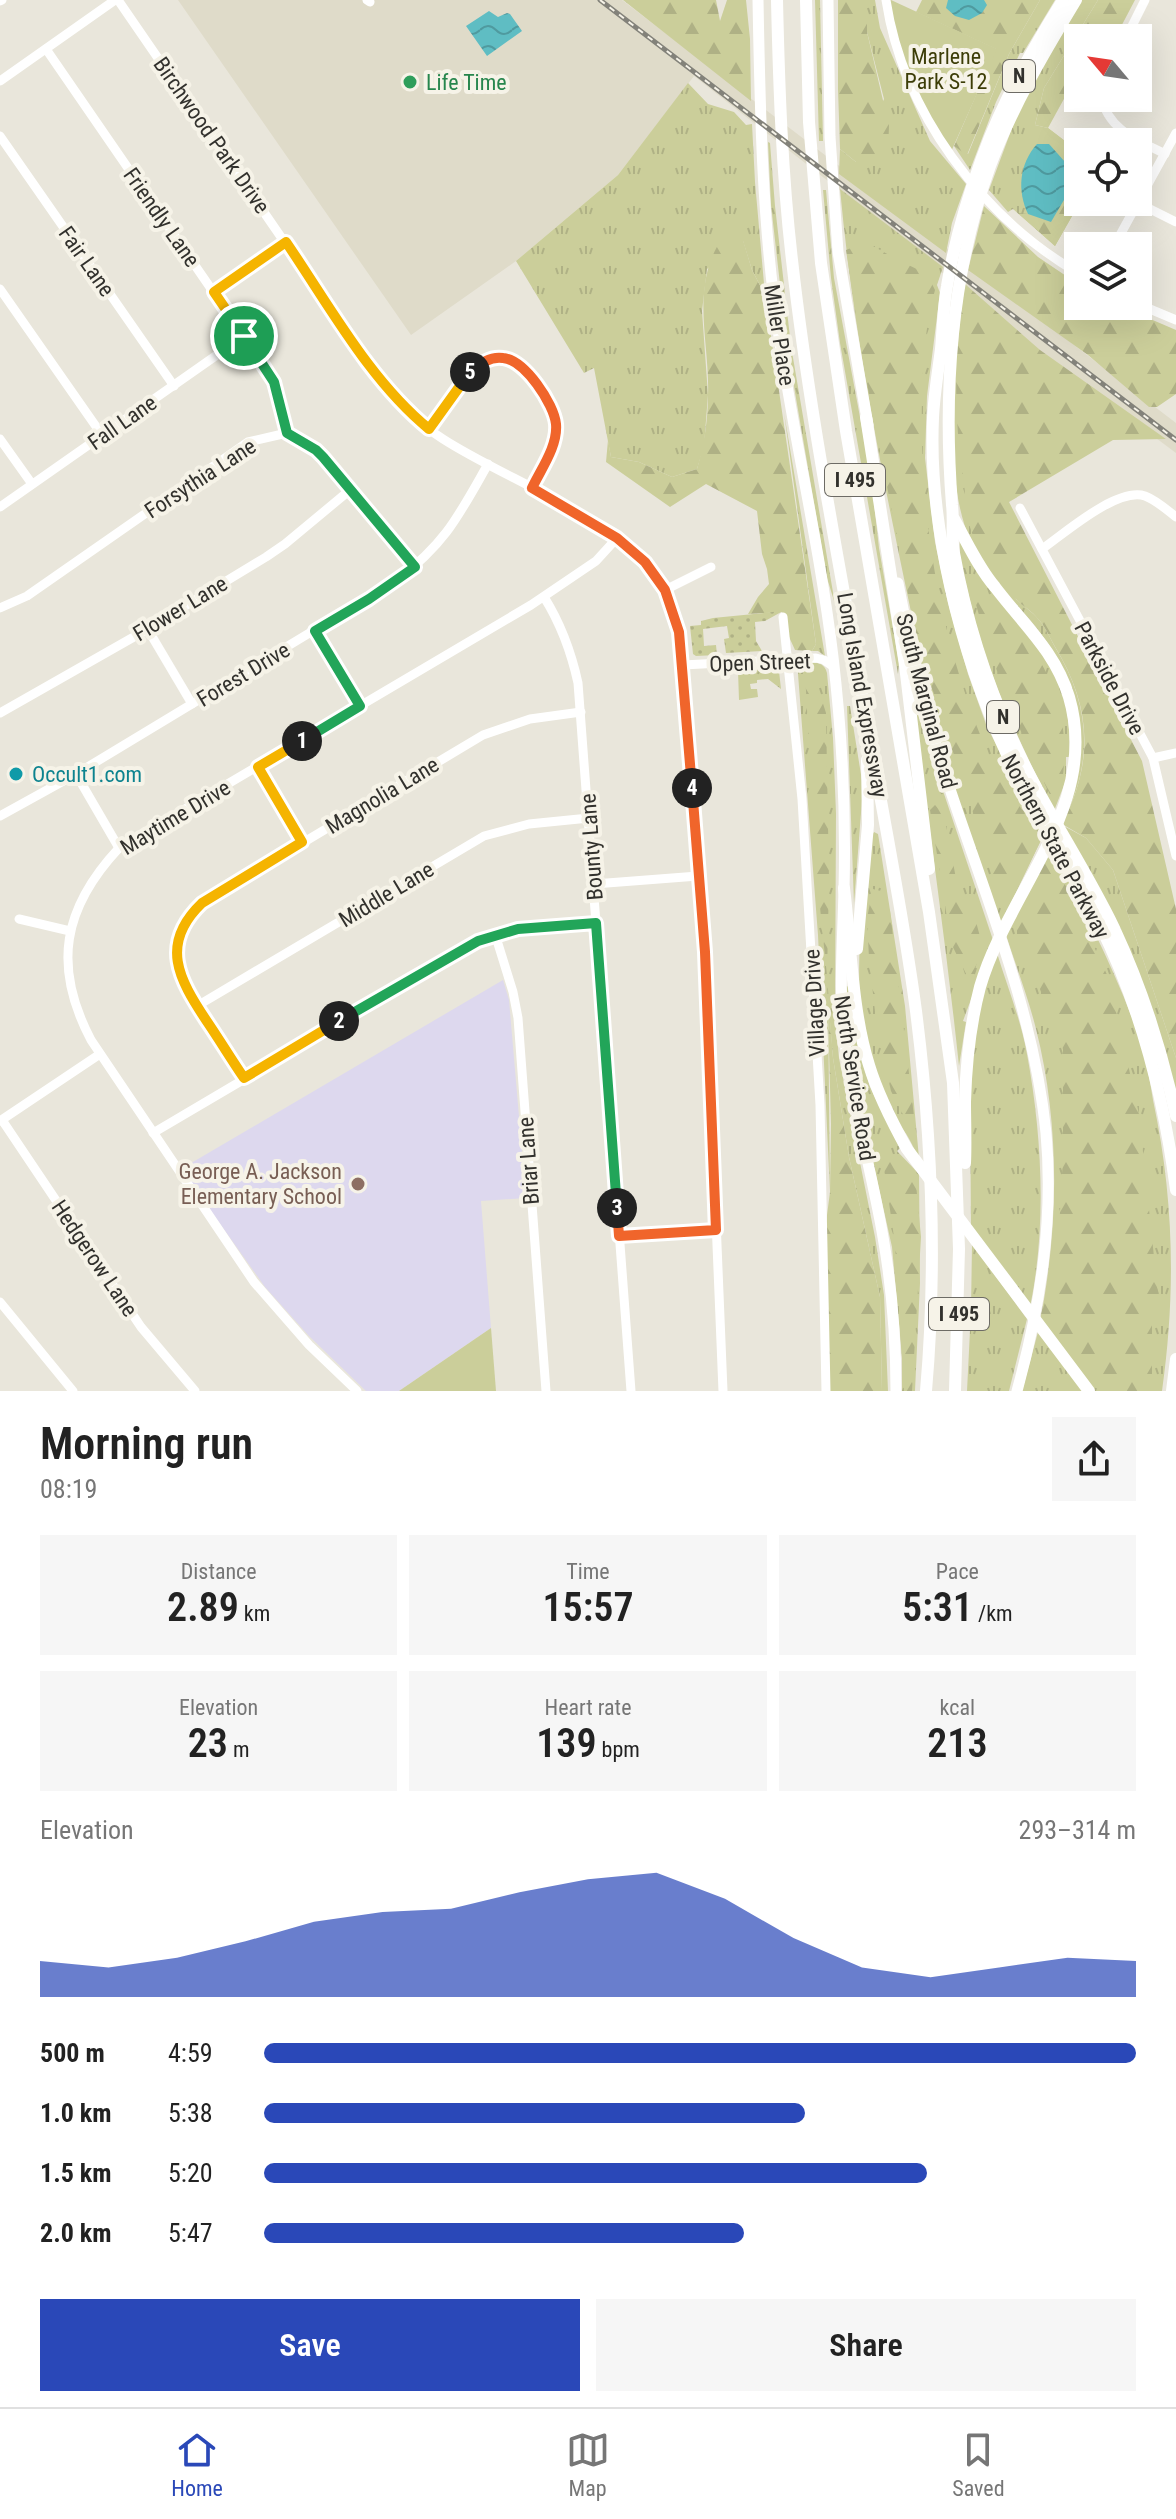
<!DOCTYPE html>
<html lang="en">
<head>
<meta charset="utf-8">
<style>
	:root { --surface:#fff; --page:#f6f6f6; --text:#222; --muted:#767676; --line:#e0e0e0; --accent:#2a48b8 }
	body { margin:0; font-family:"Roboto Condensed",sans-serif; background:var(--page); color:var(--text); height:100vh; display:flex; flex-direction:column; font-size:30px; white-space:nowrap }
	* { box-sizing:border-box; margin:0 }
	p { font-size:26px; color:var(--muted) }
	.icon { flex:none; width:44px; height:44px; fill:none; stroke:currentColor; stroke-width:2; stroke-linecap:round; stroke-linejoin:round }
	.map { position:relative; height:1391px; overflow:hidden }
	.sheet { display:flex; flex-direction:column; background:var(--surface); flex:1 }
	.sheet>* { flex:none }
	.needle { width:52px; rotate:299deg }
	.controls { position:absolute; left:1064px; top:24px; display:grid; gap:16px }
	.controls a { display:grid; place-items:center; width:88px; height:88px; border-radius:0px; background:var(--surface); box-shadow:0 8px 32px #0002; font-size:40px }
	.pin { position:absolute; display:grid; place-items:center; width:68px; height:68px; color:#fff; margin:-34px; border:4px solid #fff; border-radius:50%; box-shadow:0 2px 8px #0007 }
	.km { position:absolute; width:40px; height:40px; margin:-20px; border-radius:50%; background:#222; color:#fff; font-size:22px; line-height:40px; text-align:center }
	.round { display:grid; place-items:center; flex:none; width:84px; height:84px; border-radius:0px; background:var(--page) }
	.head { display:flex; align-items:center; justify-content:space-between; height:136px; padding:0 40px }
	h1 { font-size:44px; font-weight:600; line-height:60px }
	.figures { display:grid; grid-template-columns:repeat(3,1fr); gap:12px; height:136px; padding:8px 40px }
	.figures div { display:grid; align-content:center; border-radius:0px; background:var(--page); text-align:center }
	.figures b { font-size:40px; font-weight:600 }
	.figures small { font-size:22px; font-weight:400 }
	.figures p { font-size:22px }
	.chart { height:224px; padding:16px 40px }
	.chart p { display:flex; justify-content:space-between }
	.chart svg { width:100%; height:144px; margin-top:8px; fill:var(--accent); opacity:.7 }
	.action { display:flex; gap:16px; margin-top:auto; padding:16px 40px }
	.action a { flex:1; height:92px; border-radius:0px; background:var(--accent); color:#fff; font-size:32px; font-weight:600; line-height:92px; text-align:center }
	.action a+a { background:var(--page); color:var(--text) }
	ul { padding:0 40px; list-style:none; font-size:26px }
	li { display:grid; grid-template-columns:128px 96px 1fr; align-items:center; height:60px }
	li i { height:20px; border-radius:10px; background:var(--accent) }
	.menu { display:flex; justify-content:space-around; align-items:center; height:112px; border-top:2px solid var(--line); background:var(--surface); font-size:22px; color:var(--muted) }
	.menu a { display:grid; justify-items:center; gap:4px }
	.menu .on { color:var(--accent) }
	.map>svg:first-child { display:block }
</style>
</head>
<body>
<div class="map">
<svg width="1176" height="1391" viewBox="0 0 1176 1391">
	<defs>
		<pattern id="grass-tufts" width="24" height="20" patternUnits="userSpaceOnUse" patternTransform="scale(2)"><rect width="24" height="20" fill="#cbce9a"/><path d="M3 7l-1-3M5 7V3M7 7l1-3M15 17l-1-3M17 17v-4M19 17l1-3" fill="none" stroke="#afb185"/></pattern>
		<pattern id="forest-firs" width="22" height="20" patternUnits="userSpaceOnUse" patternTransform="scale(2)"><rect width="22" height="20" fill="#cbce9a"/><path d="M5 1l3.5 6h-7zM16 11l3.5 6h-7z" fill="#afb185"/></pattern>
		<pattern id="garden-dots" width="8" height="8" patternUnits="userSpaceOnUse" patternTransform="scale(2)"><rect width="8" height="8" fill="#cbce9a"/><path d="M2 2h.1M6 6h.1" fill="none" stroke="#afb185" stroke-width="1.8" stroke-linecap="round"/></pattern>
		<pattern id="water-waves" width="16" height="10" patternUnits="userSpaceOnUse" patternTransform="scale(2)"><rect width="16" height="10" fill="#5fbdc3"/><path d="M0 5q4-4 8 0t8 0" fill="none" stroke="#4f9a9f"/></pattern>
	</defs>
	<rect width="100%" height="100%" fill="#e9e6db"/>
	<polygon fill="#dfdbc9" points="178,0 622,0 1176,423 1176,453 1032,345 969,292 910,250 842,192 694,76 618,175 516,261 411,335"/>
	<polygon fill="#ddd8ee" points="503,980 509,1000 526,1198 481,1201 491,1328 399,1391 366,1391 309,1336 265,1287 181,1169"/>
	<g fill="url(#grass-tufts)">
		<polygon points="815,0 820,0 823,141 819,141"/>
		<polygon points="867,0 875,0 880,28 930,141 966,184 952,223 946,253 839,174 840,149 856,162 884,99 867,32"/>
		<polygon points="1040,0 1055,0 1023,53 1020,53 996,102 970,170 954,146 968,154 1009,54"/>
		<polygon points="1081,0 1098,0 1044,88 1035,125 1048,128 1078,151 1078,202 1080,202 1055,246 1013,209 1008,212 989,190 1024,96"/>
		<polygon points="688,83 708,104 734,112 746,125 752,124 755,182 765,295 752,270 743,241 707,269 702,311 708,395 704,446 697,469 672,477 639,462 611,457 594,368 584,373 516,261 618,175"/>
		<polygon points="768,142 770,143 775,206 791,346 835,604 827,578 787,346 771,205"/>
		<path d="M840,189L943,267L937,285L940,293L927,396L925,458L935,542L948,603L968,674L987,727L1043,833L1042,838L1000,925L941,747L927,691L932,689L924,673C890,513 855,352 840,189Z"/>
		<polygon points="823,190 826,190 834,278 871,476 879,548 899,663 898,674 840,343 831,278"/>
		<path d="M957,337L1016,599C1023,606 1033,612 1039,620C1046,628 1050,638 1055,647C1091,706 1094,762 1062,824C1093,749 1083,682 1030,620C1008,595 985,573 971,542C946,488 952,396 957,337Z"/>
		<polygon points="784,413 825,656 818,651 812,651 816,644"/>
		<path d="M960,541C992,583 1030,625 1055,672C1068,698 1070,729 1070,757H1066V780L1054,811C1019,741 988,678 970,601C966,582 958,560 960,541Z"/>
		<path d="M802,663C813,663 824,660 827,673L833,738L836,813L835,1015L839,1058L875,1237L884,1295L888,1391H882L880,1297L849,1157L833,1058L828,998L830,1192L818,935L798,674V667Z"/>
		<polygon points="777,668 779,671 781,689 768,679 757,680 757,683 750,684 751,689 757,689 758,697 739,700 738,671"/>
		<path d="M909,668L934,764L993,940L963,1021L966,1022L959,1066C945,933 925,801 909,668Z"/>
		<polygon points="847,706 850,706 863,787 854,904"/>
		<polygon points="1064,826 1086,838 1113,870 1176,1058 1176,1094"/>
		<path d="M874,832L878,834L879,840L905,1006L919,1158C912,1146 907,1130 896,1123C886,1097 872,1069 866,1041C851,974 864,905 871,837Z"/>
		<path d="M1051,846C1084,911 1119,976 1142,1046C1147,1063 1150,1082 1153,1100C1174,1198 1176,1292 1162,1391H1094L1040,1321C1059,1226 1060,1124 1036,1029C1028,997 1016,966 1006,935Z"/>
		<path d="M997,953C1007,986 1021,1020 1027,1054C1042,1135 1047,1226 1030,1307L971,1231L970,1092L974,1039L983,989Z"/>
		<polygon points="846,986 850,987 859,1049 870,1087 900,1148 897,1151 919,1174 920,1283 915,1391 902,1391 902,1357 892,1247 857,1090 850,1049"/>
		<polygon points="972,1244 1027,1319 1009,1391 967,1391 971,1310"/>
		<polygon points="1038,1332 1083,1391 1022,1391"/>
	</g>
	<g fill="url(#forest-firs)">
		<polygon points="623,0 716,0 720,21 727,0 746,0 750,39 751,101"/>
		<polygon points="838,0 867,0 867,32 889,126 888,151 874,166 856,162 840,149 838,89"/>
		<polygon points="922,0 1040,0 1009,54 967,155 954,146 996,49 916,12"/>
		<path d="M1098,0H1135L1115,38H1078V78L1076,77L1048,128L1078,151V202H1080L1055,246L1018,213L1028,214L1038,219C1063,207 1069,200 1073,172L1049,144L1048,128L1035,125L1044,88Z"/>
		<polygon points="984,206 1038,257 1078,284 1078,306 1120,306 1176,330 1176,394 1157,407 1149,407 1088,355 968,270"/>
		<path d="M723,237L743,240L752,270L765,295L816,644L812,651L795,650L785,628L782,612L748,614L758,597L769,584L767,569L762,554L757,511L706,484L670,507L606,462L608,440L611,457L639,462L672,477L697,469C704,445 708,420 708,395C710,341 689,286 723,237Z"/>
		<path d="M866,242L896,259L927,274L935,290C925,324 923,363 922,399C919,519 941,645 989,756C1000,782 1026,814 1042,838L1006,913L933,691L923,671L864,368L846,250Z"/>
		<path d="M965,284L1040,350L1166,439L1113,440L1009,502L1142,761L1176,909V1058L1113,870L1086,838L1062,824C1095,760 1091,705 1054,645C1049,636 1045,626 1038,619C1032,611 1022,606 1015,598C998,581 980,556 972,533C966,518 966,500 964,484C953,414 954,354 965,284Z"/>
		<path d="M975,583L985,588L988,597C1004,616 1025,636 1038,658C1064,699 1072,755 1057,801H1053C1019,732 989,659 971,585Z"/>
		<polygon points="805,672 813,672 826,713 829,879 827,976 833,1058 849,1157 880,1297 882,1391 826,1391 824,1238 830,1192 831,1124 827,976 815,858"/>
		<polygon points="935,805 944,814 957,884 972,907 982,944 971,984 951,943 930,810"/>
		<polygon points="1049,850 1109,979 1139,1114 1158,1295 1152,1323 1152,1391 1106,1391 1056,1335 1041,1315 1057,1264 1063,1158 1063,1049 1013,919"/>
		<polygon points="873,889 881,891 890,911 917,1142 891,1091 877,1029 869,958 867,918"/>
		<polygon points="879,1134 888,1152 900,1157 915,1173 921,1237 912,1391 904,1391 895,1244"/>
	</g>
	<g fill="#cbce9a">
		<polygon points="886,0 891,0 997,49 950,154 910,83"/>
		<polygon points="491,1328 496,1391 399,1391"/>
	</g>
	<polygon fill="url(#garden-dots)" points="783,611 765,621 755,622 756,641 762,651 726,653 724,639 729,638 727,626 703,629 704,646 716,645 717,655 696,656 693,654 690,626 701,625 701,621 713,618"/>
	<g fill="url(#water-waves)">
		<polygon points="948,0 984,0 987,5 982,13 969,20 955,16 946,8"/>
		<polygon points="489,11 498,17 507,13 510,14 522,31 487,56 466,26"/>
		<path d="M1037,144H1049L1074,172L1071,188L1051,222L1028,214C1017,191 1019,164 1037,144Z"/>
	</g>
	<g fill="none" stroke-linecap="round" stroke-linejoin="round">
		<g stroke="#fff" stroke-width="9">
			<path d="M118,0L380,381C399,403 418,423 443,439C511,483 621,518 664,588C678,610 680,640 683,665L705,952L723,1391"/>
			<polyline points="367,0 370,2"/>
			<path d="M886,0C903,112 981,216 1078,273"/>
			<polyline points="0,1 2,0"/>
			<polyline points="1126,38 1145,0"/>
			<polyline points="46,49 267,370 281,405 287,433"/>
			<polyline points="0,81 115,0"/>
			<path d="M1102,98C1108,130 1138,140 1165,154"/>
			<polyline points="0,136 174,386"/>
			<polyline points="1138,203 1176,222"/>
			<polyline points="1114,246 1176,133"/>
			<polyline points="0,289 102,435"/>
			<polyline points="214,292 286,242"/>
			<polyline points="1138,304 1176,320"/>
			<path d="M429,429C442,411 463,372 483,362C490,358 499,356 506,359C527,364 555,405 556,425C557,447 541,469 532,488"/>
			<polyline points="0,439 32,484"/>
			<polyline points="0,507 244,336"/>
			<polyline points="1020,508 1153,758 1176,856"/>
			<path d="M1042,549C1065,533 1117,487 1145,496C1156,500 1167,510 1176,517"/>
			<polyline points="665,590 711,567"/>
			<path d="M544,597C561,624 571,651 578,683L631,1391"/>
			<polyline points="0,608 27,596 248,442 287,433 316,450 323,457 415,567"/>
			<polyline points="783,617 802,799 820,1105 826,1391"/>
			<polyline points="147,628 192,704"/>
			<polyline points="315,631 360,706"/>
			<polyline points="683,665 816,658 824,660 834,667"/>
			<polyline points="0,713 139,634 266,557 285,544 350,490"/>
			<polyline points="1153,758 1176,753"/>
			<polyline points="258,767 302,842"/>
			<polyline points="76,774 119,848"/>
			<path d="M0,816L76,774L397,580C446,543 459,515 488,464"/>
			<polyline points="594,884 698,876"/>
			<polyline points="19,919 70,931"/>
			<polyline points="495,934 513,992 518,1018 546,1391"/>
			<polyline points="197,1006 484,836 529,824 589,818"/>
			<path d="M244,1078L185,990C173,957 177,927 202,903L483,735L530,719L581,712"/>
			<polyline points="2,1120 141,1327 195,1391"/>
			<polyline points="0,1121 100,1054"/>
			<polyline points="153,1133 478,941 518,929 596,923"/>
			<polyline points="619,1236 716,1230"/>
			<polyline points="0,1302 73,1391"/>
			<path d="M357,1391L309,1345L254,1282L91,1040C52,966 63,908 119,848L531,605L596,561L617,538"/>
		</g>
		<g stroke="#fff" stroke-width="11">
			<path d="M758,0C760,110 762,221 778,330C794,439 820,547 833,657C842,733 846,812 844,889C843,941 838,992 845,1043C853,1109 872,1172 883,1237C892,1288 896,1339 896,1391"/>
			<polyline points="828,0 830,137 838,252 868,425"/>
			<path d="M898,583C911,651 926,717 948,783C986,898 1034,1012 1046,1133C1054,1221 1040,1307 1017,1391"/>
		</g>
		<g stroke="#fff" stroke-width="12">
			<path d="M777,0C779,87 782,174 792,260C810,421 843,581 870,740C886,830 904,920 916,1011C932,1137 937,1265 926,1391"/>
			<polyline points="806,0 809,122 821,263 846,431 929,912 953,1083 959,1249 955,1391"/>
			<path d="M1063,0C1032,50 1002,102 982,158C967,199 954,243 947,286C943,307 943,328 941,349C938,372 934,395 933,418C928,525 961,654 1005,750C1032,810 1069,865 1099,923C1141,1007 1164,1097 1176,1190"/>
			<path d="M1076,0C1044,53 1012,107 990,166C951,274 943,390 952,505C954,520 951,537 954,553C967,625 991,697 1024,764C1052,820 1087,872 1114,928C1142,988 1162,1051 1176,1116"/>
			<polyline points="866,417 905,665 929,869"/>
			<path d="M954,519C967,542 978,567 995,587C1023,624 1055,651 1069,697C1101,805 1008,890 980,987C970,1025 966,1063 965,1102C965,1122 966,1143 965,1163"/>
			<path d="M844,888C851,944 852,1012 869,1065C878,1095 892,1122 907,1149L1089,1391"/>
			<polyline points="857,949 868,825 867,760"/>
			<polyline points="1172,1391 1176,1359"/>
		</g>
		<defs>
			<polyline id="rail" points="600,0 1176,440"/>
		</defs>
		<use href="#rail" stroke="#83827a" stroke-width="5"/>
		<use href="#rail" stroke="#f6f3e8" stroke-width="2" stroke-dasharray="6" stroke-linecap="butt"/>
	</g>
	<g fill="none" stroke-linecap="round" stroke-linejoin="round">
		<defs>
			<polyline id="split-1" points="244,336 274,382 287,433 316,450 323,457 415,567 369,599 315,631 360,706 302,741"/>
			<path id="split-2" d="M302,741L258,767L302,842L202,903C159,944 179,979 206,1020C219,1039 231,1059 244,1078L339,1021"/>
			<polyline id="split-3" points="339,1021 478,941 518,929 596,923 617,1208"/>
			<polyline id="split-4" points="617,1208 619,1236 716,1230 705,952 692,788"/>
			<path id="split-5" d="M470,372C480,364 490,356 503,358C525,360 554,404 556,424C558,446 541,469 532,488L617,538L645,562L665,590L679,632L692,788"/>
			<path id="split-6" d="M244,336L214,292L286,242C329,305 370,381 429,429L470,372"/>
		</defs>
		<use href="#split-1" stroke="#fff" stroke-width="16"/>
		<use href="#split-2" stroke="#fff" stroke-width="16"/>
		<use href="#split-3" stroke="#fff" stroke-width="16"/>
		<use href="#split-4" stroke="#fff" stroke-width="16"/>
		<use href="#split-5" stroke="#fff" stroke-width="16"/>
		<use href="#split-6" stroke="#fff" stroke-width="16"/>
		<use href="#split-1" stroke="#22a559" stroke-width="10"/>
		<use href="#split-2" stroke="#f5b400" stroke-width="10"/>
		<use href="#split-3" stroke="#22a559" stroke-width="10"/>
		<use href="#split-4" stroke="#f0652b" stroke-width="10"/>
		<use href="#split-5" stroke="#f0652b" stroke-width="10"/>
		<use href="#split-6" stroke="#f5b400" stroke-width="10"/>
	</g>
	<circle fill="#2e9e5b" stroke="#f6f3e8" stroke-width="3" cx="410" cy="82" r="8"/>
	<circle fill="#0f9aa8" stroke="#f6f3e8" stroke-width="3" cx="16" cy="774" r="8"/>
	<circle fill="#8d6e63" stroke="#f6f3e8" stroke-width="3" cx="358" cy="1184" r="8"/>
	<g text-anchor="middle" stroke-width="8" stroke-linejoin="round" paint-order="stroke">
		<g fill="#f6f3e8" stroke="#6d6b65" stroke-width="2">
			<rect x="1003" y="60" width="32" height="32" rx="6"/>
			<rect x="825" y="464" width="60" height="32" rx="6"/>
			<rect x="987" y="701" width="32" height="32" rx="6"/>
			<rect x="929" y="1298" width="60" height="32" rx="6"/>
		</g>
		<g font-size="20" font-weight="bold" fill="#32312d">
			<text x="1019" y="83">N</text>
			<text x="855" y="487">I 495</text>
			<text x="1003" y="724">N</text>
			<text x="959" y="1321">I 495</text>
		</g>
		<g font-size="22" fill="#3c3d07" stroke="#f6f3e8">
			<text x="946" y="64">Marlene<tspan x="946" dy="25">Park S-12</tspan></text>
		</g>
		<g font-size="22" fill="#27864d" stroke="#f6f3e8" text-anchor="start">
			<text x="426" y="90">Life Time</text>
		</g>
		<g font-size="22" fill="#32312d" stroke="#f6f3e8">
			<text transform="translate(212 135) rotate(55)" y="8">Birchwood Park Drive</text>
			<text transform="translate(162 217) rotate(55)" y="8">Friendly Lane</text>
			<text transform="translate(87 261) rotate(55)" y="8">Fair Lane</text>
			<text transform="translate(780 335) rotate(81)" y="8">Miller Place</text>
			<text transform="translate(122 422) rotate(-35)" y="8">Fall Lane</text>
			<text transform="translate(200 478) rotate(-33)" y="8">Forsythia Lane</text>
			<text transform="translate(180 608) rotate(-31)" y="8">Flower Lane</text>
			<text transform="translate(760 662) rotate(-2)" y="8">Open Street</text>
			<text transform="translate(243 674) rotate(-31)" y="8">Forest Drive</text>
			<text transform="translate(1110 678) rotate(62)" y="8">Parkside Drive</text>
			<text transform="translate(863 695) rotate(80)" y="8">Long Island Expressway</text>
			<text transform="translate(927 701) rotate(75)" y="8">South Marginal Road</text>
			<text transform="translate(382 795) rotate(-31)" y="8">Magnolia Lane</text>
			<text transform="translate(175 817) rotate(-31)" y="8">Maytime Drive</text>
			<text transform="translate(1056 846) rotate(62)" y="8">Northern State Parkway</text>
			<text transform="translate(591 847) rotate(-94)" y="8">Bounty Lane</text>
			<text transform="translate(386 894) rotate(-31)" y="8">Middle Lane</text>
			<text transform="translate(814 1003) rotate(-93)" y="8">Village Drive</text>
			<text transform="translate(855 1078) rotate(81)" y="8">North Service Road</text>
			<text transform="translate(528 1161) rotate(-94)" y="8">Briar Lane</text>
			<text transform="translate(95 1258) rotate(56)" y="8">Hedgerow Lane</text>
		</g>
		<g font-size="22" fill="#0d838f" stroke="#f6f3e8" text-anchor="start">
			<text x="32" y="782">Occult1.com</text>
		</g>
		<g font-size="22" fill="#785e54" stroke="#f6f3e8" text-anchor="end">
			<text x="342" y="1179">George A. Jackson<tspan x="342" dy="25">Elementary School</tspan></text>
		</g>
	</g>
</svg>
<div class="controls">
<a><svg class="needle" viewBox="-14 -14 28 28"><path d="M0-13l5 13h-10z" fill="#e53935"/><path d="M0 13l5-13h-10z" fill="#767676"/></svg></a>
<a><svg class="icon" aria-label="locate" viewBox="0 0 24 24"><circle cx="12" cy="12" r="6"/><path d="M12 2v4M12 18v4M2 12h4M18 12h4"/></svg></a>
<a><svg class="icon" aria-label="layers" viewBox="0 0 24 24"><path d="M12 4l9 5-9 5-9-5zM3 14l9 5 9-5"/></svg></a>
</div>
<div class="pin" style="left:244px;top:336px;background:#1e9e55"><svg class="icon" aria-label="arrive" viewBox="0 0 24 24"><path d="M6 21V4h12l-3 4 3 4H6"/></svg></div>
<b class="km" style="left:302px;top:741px">1</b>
<b class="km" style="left:339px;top:1021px">2</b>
<b class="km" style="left:617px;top:1208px">3</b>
<b class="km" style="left:692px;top:788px">4</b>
<b class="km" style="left:470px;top:372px">5</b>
</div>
<section class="sheet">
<div class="head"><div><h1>Morning run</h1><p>08:19</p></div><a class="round"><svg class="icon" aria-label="share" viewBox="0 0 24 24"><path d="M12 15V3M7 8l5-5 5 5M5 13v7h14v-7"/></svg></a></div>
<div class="figures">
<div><p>Distance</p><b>2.89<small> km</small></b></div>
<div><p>Time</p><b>15:57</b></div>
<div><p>Pace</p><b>5:31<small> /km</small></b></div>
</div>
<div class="figures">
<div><p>Elevation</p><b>23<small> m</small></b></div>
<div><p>Heart rate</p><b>139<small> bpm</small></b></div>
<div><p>kcal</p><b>213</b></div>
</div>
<div class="chart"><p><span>Elevation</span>293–314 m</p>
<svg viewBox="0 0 160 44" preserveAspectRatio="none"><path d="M0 44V33L10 35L20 32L30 27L40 21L50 18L60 17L70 12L80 8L90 6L100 14L110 26L120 35L130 38L140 35L150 32L160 33V44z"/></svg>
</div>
<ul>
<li><b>500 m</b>4:59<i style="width:100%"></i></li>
<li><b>1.0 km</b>5:38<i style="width:62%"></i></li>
<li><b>1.5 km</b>5:20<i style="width:76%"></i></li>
<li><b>2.0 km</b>5:47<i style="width:55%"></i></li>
</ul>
<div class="action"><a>Save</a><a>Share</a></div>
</section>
<nav class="menu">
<a class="on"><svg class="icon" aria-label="home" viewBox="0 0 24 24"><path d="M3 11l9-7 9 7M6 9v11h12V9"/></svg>Home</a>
<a><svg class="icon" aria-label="map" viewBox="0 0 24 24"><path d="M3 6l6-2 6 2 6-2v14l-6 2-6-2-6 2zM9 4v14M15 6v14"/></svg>Map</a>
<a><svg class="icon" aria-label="saved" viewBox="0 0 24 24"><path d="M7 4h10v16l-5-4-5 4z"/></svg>Saved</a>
</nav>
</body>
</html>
